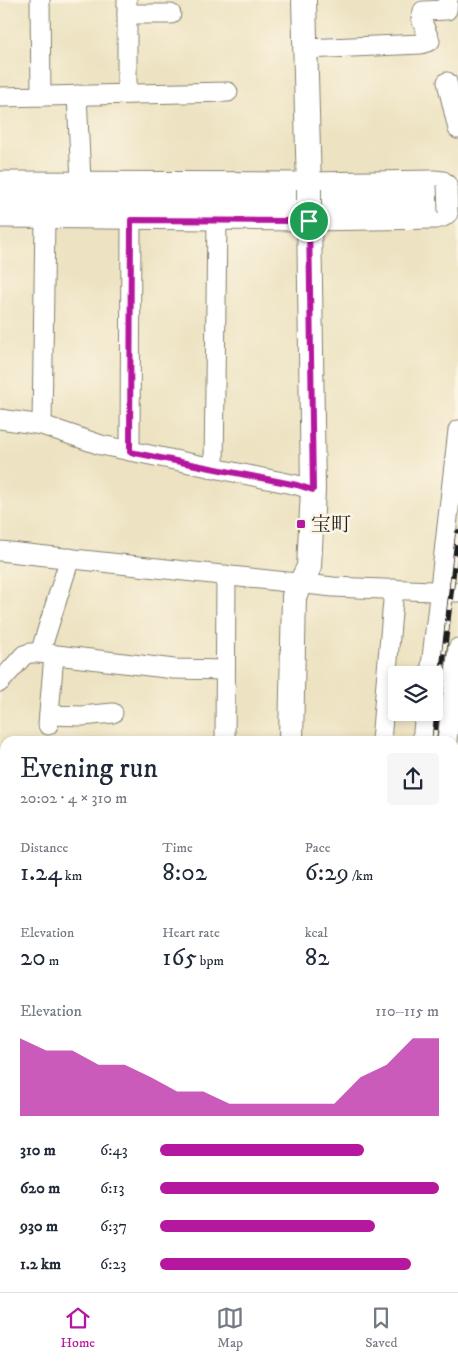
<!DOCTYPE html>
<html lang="en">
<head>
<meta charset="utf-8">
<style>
	:root { --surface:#fff; --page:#f6f6f7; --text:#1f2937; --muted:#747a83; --line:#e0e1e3; --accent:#b5179e }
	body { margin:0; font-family:"IM FELL DW Pica","Noto Serif JP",serif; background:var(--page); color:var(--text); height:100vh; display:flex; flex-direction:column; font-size:19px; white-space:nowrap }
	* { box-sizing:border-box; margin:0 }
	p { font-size:16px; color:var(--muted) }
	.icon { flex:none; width:28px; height:28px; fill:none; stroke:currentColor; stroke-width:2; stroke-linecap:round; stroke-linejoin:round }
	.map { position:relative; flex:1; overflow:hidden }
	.panel { position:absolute; left:0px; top:736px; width:459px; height:556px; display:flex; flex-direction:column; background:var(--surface); border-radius:15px 15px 0 0; box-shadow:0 2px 8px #0003 }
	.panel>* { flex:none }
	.buttons { position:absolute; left:388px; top:666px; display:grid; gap:10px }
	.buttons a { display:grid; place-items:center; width:55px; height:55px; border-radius:5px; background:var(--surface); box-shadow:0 2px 8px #0003; font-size:25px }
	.pin { position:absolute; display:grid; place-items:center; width:42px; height:42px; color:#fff; margin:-21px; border:2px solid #fff; border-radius:50%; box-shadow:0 1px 5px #0007 }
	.round { display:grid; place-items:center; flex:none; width:52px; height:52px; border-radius:5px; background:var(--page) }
	.head { display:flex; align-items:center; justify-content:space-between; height:85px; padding:0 20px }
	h1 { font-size:28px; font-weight:600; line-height:38px }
	.stats { display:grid; grid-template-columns:repeat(3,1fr); gap:8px; height:85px; padding:5px 20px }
	.stats div { display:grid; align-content:center }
	.stats b { font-size:25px; font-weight:600 }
	.stats small { font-size:14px; font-weight:400 }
	.stats p { font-size:14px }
	.chart { height:140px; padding:10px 20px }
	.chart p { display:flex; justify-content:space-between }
	.chart svg { width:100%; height:90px; margin-top:5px; fill:var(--accent); opacity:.7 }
	ul { padding:0 20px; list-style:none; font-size:16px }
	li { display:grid; grid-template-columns:80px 60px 1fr; align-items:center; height:38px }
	li i { height:12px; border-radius:6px; background:var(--accent) }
	.dock { display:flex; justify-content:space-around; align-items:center; height:70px; border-top:1px solid var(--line); background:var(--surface); font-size:14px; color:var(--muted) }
	.dock a { display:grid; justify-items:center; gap:2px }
	.dock .active { color:var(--accent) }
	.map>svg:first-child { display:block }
</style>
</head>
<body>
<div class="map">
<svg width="458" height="1292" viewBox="0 0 458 1292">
	<rect width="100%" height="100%" fill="#fcf5e5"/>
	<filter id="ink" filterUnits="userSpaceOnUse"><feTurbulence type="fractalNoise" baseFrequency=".02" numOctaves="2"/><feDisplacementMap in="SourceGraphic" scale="10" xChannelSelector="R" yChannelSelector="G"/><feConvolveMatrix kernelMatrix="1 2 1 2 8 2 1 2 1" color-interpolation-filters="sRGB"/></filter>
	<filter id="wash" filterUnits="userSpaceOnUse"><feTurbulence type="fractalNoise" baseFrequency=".0096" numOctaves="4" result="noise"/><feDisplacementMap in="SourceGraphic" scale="20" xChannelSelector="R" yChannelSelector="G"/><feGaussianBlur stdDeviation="1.12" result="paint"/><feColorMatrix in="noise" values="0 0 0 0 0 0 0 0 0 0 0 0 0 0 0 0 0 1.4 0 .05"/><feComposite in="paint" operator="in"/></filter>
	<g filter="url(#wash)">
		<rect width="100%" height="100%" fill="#ede3c2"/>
		<polygon fill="#f7d0ce" points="0,890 5,890 5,1288 137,1288 136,1292 0,1292"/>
		<rect fill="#becf72" stroke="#6d7647" x="0" y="911" width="5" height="218"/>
	</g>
	<g filter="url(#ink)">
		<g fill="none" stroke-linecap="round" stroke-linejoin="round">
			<defs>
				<g id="minor">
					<polyline points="40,0 41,96"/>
					<polyline points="127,0 127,94"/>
					<polyline points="127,14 171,14"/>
					<polyline points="306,49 421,44 430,41 421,19 423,11 447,10 448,0"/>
					<polyline points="447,82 458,129"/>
					<polyline points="77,95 81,181"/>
					<polyline points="0,97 228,92"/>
					<polyline points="0,181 309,182 434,180 443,181 447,185"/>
					<polyline points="0,218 309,221 436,219 443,217 448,213"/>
					<polyline points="0,419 42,425 101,445 297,485 313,490"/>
					<polyline points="42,425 45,219"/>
					<polyline points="130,451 131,220"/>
					<polyline points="214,469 217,220"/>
					<polyline points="0,551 333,587 458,592"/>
					<polyline points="40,653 174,669 225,670"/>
					<polyline points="430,675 458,430"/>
					<polyline points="0,682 24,655 30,653 40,653 70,558"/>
					<polyline points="49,715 82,716 113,713"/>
					<polyline points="48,725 54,655"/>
					<polyline points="225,741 226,575"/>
					<polyline points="381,741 394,589"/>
					<polyline points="422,741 425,712"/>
					<polyline points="447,741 458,648"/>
					<polyline points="0,814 4,759"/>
					<polyline points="454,854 458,854"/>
					<polyline points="0,883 5,884"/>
					<polyline points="454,951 458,951"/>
					<polyline points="454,1048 458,1048"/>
					<polyline points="454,1164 458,1164"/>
					<polyline points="454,1216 458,1216"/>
					<polyline points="145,1292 146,1288"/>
					<polyline points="357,1292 358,1288"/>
					<polyline points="381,1292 382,1288"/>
				</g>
				<g id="tertiary">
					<polyline points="304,0 309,189"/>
					<polyline points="0,200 291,201 458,198"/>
					<polyline points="291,741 294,596 309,567 313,490 309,215"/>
					<polyline points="216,1292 216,1288"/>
				</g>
			</defs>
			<use href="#minor" stroke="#84806f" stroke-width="21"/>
			<use href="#tertiary" stroke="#84806f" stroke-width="26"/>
			<use href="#minor" stroke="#fff" stroke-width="19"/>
			<use href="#tertiary" stroke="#fff" stroke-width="24"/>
			<defs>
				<g id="rail">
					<polyline points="434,741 458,532"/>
					<polyline points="371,1292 372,1288"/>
				</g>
			</defs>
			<use href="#rail" stroke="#1c1c1c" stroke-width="5.5"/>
			<use href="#rail" stroke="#fcf5e5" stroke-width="4" stroke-dasharray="11" stroke-linecap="butt"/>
			<defs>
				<polyline id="minor-bridge" points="447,185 448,213"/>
				<polyline id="tertiary-bridge" points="309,215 309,189"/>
			</defs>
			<use href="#minor-bridge" stroke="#84806f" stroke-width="21" stroke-linecap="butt"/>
			<use href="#tertiary-bridge" stroke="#84806f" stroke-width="26" stroke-linecap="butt"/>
			<use href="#minor-bridge" stroke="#fff" stroke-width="19"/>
			<use href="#tertiary-bridge" stroke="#fff" stroke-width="24"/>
		</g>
	</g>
	<g fill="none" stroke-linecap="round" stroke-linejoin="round" filter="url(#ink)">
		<defs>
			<polygon id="route" points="131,220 309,221 313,490 297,485 130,452"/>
		</defs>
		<use href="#route" stroke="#fff" stroke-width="10"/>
		<use href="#route" stroke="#b5179e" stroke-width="6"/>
	</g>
	<rect fill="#b5179e" stroke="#fcf5e5" stroke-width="2" x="296" y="519" width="10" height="10" rx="2.5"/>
	<g text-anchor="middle" stroke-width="5" stroke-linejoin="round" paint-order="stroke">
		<g font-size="20" fill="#1c1c1c" stroke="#fcf5e5" text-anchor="start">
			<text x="311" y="531">宝町</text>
		</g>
	</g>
</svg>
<div class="buttons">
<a><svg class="icon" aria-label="layers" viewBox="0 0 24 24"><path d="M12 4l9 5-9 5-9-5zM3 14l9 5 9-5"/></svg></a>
</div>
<div class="pin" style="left:309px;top:221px;background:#1e9e55"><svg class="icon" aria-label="arrive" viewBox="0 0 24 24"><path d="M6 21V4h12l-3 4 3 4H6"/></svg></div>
<section class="panel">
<div class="head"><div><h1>Evening run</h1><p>20:02 · 4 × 310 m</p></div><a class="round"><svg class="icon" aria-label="share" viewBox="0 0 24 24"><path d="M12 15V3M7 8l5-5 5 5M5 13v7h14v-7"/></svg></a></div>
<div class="stats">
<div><p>Distance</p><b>1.24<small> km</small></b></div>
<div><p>Time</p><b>8:02</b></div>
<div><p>Pace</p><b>6:29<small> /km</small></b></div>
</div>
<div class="stats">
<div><p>Elevation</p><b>20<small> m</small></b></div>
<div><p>Heart rate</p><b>165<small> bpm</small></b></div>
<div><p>kcal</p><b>82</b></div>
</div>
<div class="chart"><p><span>Elevation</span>110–115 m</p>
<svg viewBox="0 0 160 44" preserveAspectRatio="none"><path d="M0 44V6L10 12L20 12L30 19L40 19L50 25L60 32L70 32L80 38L90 38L100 38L110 38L120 38L130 25L140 19L150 6L160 6V44z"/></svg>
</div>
<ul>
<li><b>310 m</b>6:43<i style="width:73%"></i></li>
<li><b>620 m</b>6:13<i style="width:100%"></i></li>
<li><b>930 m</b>6:37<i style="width:77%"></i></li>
<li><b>1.2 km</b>6:23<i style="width:90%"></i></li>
</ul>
</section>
</div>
<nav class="dock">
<a class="active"><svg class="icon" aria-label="home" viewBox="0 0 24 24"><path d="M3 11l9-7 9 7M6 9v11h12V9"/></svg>Home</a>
<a><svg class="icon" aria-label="map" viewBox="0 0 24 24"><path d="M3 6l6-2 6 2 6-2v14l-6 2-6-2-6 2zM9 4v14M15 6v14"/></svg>Map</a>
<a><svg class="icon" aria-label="saved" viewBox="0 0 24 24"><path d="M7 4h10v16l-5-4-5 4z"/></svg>Saved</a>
</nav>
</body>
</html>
